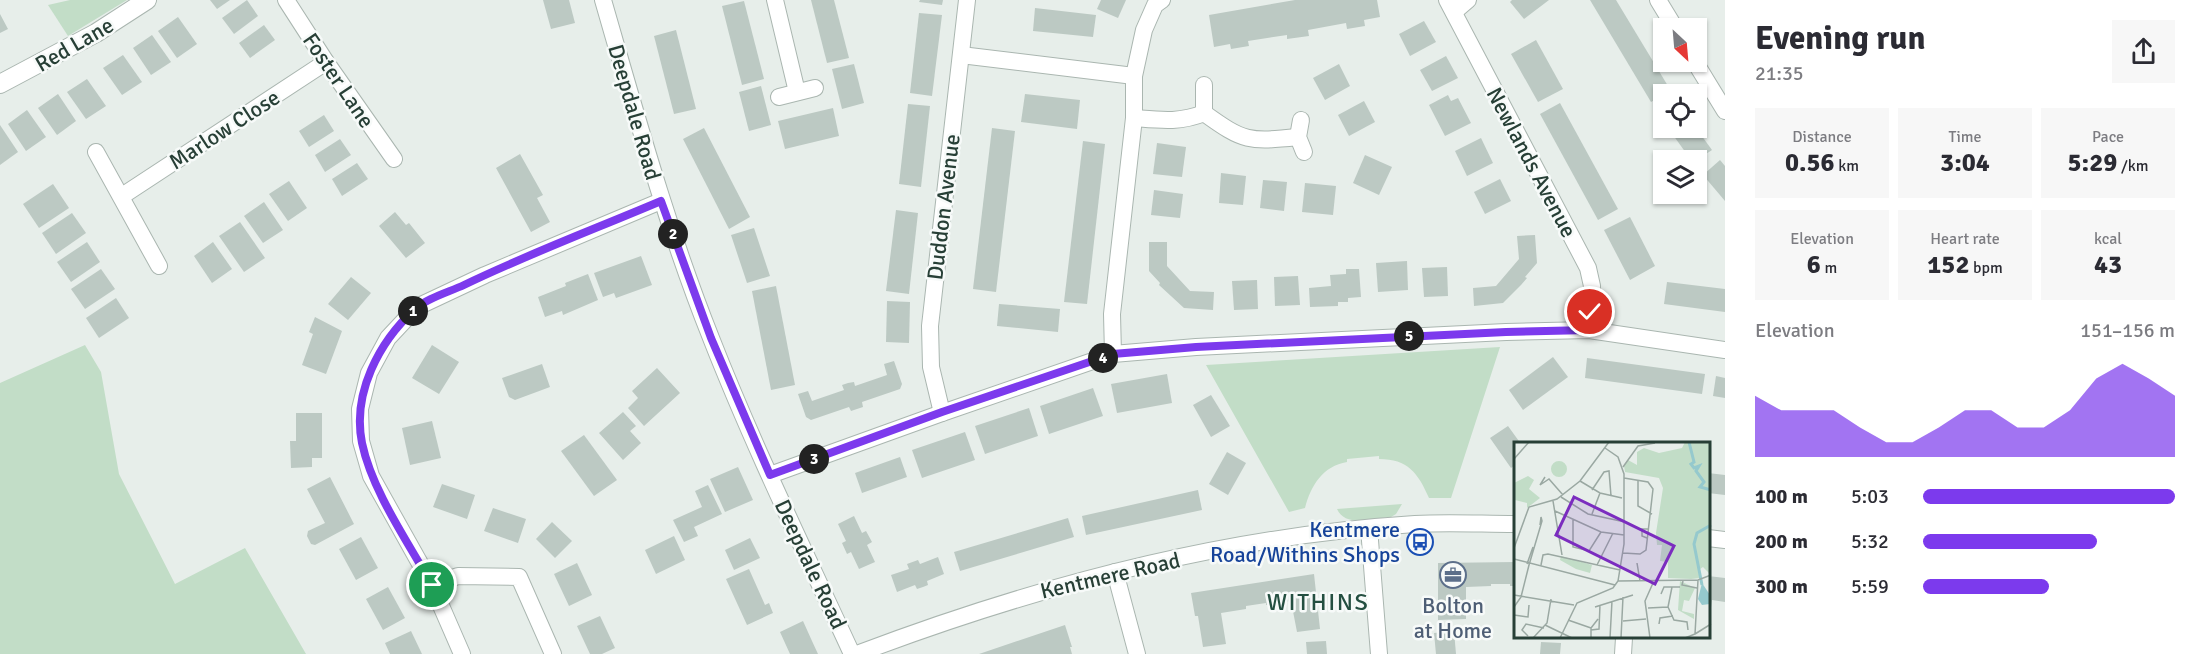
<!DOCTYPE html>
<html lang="en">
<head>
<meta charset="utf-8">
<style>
	:root { --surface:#fff; --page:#f7f7f7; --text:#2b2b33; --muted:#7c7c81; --accent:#7c3aed }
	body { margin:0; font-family:Signika,sans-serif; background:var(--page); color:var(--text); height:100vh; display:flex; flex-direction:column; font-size:22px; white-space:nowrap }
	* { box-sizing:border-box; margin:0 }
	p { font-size:20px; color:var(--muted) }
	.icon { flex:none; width:33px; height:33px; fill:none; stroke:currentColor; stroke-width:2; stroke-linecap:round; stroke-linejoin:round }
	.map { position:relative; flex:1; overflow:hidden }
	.side { display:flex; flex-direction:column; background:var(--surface); width:480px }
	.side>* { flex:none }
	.needle { width:39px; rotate:154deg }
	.tools { position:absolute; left:1653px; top:18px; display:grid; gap:12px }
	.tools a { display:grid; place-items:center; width:54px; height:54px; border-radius:0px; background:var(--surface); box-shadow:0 2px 4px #0004; font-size:30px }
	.pin { position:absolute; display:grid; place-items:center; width:51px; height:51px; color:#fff; margin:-26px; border:3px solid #fff; border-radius:50%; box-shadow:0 2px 6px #0007 }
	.km { position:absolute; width:30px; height:30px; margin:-15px; border-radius:50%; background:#222; color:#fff; font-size:16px; line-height:30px; text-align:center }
	.round { display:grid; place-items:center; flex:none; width:63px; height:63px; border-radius:0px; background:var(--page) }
	.headline { display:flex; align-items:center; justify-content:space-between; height:102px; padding:0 30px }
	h1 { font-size:33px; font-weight:800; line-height:45px }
	.stats { display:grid; grid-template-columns:repeat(3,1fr); gap:9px; height:102px; padding:6px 30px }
	.stats div { display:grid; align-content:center; border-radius:0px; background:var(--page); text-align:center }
	.stats b { font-size:26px; font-weight:800 }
	.stats small { font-size:16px; font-weight:400 }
	.stats p { font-size:16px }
	.chart { height:168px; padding:12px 30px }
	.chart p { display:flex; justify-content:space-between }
	.chart svg { width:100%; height:108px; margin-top:6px; fill:var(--accent); opacity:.7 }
	ul { padding:0 30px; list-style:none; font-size:20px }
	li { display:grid; grid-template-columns:96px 72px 1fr; align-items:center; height:45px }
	li i { height:15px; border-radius:8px; background:var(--accent) }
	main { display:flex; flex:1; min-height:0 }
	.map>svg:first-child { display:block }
</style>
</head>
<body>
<main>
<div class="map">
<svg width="1725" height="654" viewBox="0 0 1725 654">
	<rect width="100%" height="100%" fill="#e7eeea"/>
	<g fill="#c2ddc7">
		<polygon points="70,0 127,0 68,36 48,5"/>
		<polygon points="85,345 101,372 119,474 175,584 245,548 306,654 0,654 0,383"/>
		<path d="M1500,347L1451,498H1429C1418,473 1408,459 1379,459V456L1347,459V462C1323,466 1311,485 1305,508L1289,512L1206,365Z"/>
		<path d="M1402,504L1396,514L1391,517C1374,518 1345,528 1337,509Z"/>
	</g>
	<g fill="#bcc9c3">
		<polygon points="210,0 230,0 217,9"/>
		<polygon points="247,0 258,16 234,34 222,18"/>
		<polygon points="543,0 569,0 575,23 551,29"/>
		<polygon points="811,0 834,0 849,58 827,63"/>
		<polygon points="920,0 943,0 942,5 919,2"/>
		<polygon points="1101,0 1126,0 1118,18 1097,9"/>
		<polygon points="1295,0 1377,0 1380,17 1364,20 1365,26 1347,29 1346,23 1308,30 1309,36 1287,39 1287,35 1248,41 1249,46 1231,49 1230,44 1214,47 1209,15"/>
		<polygon points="1512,0 1549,0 1524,19 1510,2"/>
		<polygon points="1590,0 1616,0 1671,91 1651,102"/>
		<polygon points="744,1 764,79 742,85 722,6"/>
		<polygon points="1035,8 1096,15 1093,37 1033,31"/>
		<polygon points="919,13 942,15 932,96 910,93"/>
		<polygon points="0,14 8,29 0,33"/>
		<polygon points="178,17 197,44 177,58 158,31"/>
		<polygon points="1424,21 1436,42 1410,56 1399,34"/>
		<polygon points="264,25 275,40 250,58 239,43"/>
		<polygon points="676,30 696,109 674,114 654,36"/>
		<polygon points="152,35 171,62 151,75 133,48"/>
		<polygon points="1536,40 1563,89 1538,102 1511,54"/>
		<polygon points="123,55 142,82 122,95 103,68"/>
		<polygon points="1446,56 1458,78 1432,91 1420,70"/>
		<polygon points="854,64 864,103 842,109 832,69"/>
		<polygon points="1339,64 1350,86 1325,100 1313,78"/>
		<polygon points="87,79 106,106 86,119 67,92"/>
		<polygon points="761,86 771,125 749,131 739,92"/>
		<polygon points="58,94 76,121 57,135 38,108"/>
		<polygon points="1025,94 1080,100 1077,129 1021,122"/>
		<polygon points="1448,95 1451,101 1458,98 1471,123 1445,136 1429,105"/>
		<polygon points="1364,101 1375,122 1349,136 1338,115"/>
		<polygon points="1560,103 1618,209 1598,220 1540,114"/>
		<polygon points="908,104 930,106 921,187 899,184"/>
		<polygon points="833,108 839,136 785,149 778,121"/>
		<polygon points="27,110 46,137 26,151 8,124"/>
		<polygon points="324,115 334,131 309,147 299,131"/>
		<polygon points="0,125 18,152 0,165"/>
		<polygon points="704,128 750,217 729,229 683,139"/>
		<polygon points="992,128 1015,131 996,292 973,289"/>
		<polygon points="1668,128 1696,128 1712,150 1697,160 1691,160"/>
		<polygon points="1481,138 1493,163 1467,176 1455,151"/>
		<polygon points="340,139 351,155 325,172 315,155"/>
		<polygon points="1083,141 1105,144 1087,304 1064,302"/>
		<polygon points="1157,143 1186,147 1182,177 1153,174"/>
		<polygon points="520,154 543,195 537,198 550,222 531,232 496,168"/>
		<polygon points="1365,155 1392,167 1379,195 1353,183"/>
		<polygon points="1720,160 1725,166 1725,201 1703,175"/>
		<polygon points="357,163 368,179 342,196 332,179"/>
		<polygon points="1221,173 1246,176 1243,205 1219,203"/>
		<polygon points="1500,179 1511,201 1485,214 1474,192"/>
		<polygon points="1263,180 1287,182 1284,211 1260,208"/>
		<polygon points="289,181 307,208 288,221 269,194"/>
		<polygon points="1305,183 1336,186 1333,215 1302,212"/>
		<polygon points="53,184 69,208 39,228 23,204"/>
		<polygon points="1154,190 1183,194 1180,218 1151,215"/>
		<polygon points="264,202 283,230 263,243 244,216"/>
		<polygon points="896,210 918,213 909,294 886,291"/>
		<polygon points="395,212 406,225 409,223 425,243 406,258 379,226"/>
		<polygon points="72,213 86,233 56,254 42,233"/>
		<polygon points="1630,217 1655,266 1630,280 1604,230"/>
		<polygon points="240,222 265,258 244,272 219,236"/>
		<polygon points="754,228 770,276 747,283 731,235"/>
		<polygon points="1535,235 1537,263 1525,277 1527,278 1521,285 1503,303 1474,306 1473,288 1496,286 1519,259 1517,236"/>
		<polygon points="87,242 100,262 71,282 57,262"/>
		<polygon points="213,242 232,269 212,283 194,256"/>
		<polygon points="1149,242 1167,242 1167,266 1190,291 1214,292 1213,310 1184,308 1159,285 1160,283 1149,271"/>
		<polygon points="641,256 652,285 616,298 614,293 603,297 594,273"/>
		<polygon points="1407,261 1408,290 1378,292 1376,263"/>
		<polygon points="1447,267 1448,296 1424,297 1422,268"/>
		<polygon points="101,269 115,289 85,309 71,289"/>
		<polygon points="1346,269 1359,269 1361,297 1348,298 1348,302 1338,302 1338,306 1310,307 1309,288 1331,286 1330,275 1346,274"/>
		<polygon points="588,274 598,300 563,315 562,311 545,317 538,297 566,286 565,283"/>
		<polygon points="1298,276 1300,305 1275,306 1274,277"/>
		<polygon points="351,277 371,293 348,320 328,304"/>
		<polygon points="1257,280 1258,309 1234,310 1232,281"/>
		<polygon points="1667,282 1725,289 1725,312 1664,304"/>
		<polygon points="776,286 795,385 771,390 752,291"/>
		<polygon points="116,298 129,318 99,338 86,318"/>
		<polygon points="887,301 910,302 909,343 886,342"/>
		<polygon points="999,304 1060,309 1058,332 997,326"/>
		<polygon points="315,317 342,331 326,374 302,365 313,334 309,332"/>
		<polygon points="432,345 459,362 439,394 412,378"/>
		<polygon points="1553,357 1568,377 1523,410 1509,390"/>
		<polygon points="1587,358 1705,374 1702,394 1585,378"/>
		<polygon points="894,361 902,384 900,389 862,402 863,407 851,411 849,407 811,420 806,417 798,394 808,391 812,401 844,390 842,385 848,383 854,382 855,386 887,375 884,364"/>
		<polygon points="542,364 550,387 515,400 509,397 502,378"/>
		<polygon points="657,368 680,393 644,426 628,408 638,398 632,391"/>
		<polygon points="1167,374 1172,403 1117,413 1111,384"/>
		<polygon points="1716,376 1725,378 1725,398 1713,396"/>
		<polygon points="1093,388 1103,416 1049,434 1040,406"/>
		<polygon points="1211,395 1230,426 1211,437 1193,405"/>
		<polygon points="1029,408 1038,436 985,454 975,426"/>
		<polygon points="623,412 636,426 630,431 641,443 623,460 599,433"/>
		<polygon points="296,413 322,413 322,458 312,458 312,467 291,468 290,441 296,441"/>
		<polygon points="432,421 441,458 410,465 402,428"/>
		<polygon points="1508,426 1521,444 1515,444 1515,465 1511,468 1490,438"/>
		<polygon points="965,432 975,460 922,478 912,450"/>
		<polygon points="584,435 617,480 594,496 561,451"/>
		<polygon points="1227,452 1246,463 1228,495 1209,484"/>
		<polygon points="900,457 907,477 862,493 855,473"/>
		<polygon points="738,467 753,500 725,512 710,479"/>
		<polygon points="1708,473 1725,475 1725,495 1708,493"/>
		<polygon points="330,477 354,524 315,545 311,544 307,536 308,531 325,523 307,489"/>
		<polygon points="442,484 475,495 467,519 433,507"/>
		<polygon points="708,485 722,514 694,527 698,536 684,542 673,520 702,507 695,491"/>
		<polygon points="1198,490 1202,510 1086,535 1082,516"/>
		<polygon points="493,508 526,519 518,543 484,531"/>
		<polygon points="854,516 862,533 866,531 872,542 867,545 875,562 859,569 851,552 847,554 842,543 846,541 838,524"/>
		<polygon points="1068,518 1074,537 960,571 954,552"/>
		<polygon points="552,522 572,541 555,558 536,539"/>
		<polygon points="674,536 685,560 656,574 645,550"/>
		<polygon points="361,537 378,568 356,580 339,549"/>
		<polygon points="750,538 760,558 734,570 725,550"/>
		<polygon points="938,557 944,574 927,581 928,585 923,587 917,589 915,585 897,592 891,575 909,569 907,564 918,560 920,564"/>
		<polygon points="1515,562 1515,586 1510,586 1510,584 1491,584 1491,586 1466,587 1466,619 1438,620 1438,563"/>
		<polygon points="577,563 592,595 569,606 554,574"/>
		<polygon points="749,569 765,605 769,603 773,613 747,625 726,579"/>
		<polygon points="1314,574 1320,629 1297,632 1291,601 1266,605 1266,603 1246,606 1246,609 1221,613 1226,644 1203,647 1198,616 1195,616 1191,593"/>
		<polygon points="1708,576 1725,578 1725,602 1712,600 1710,615"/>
		<polygon points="388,587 405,618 383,630 366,599"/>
		<polygon points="600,616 615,648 602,654 590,654 577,626"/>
		<polygon points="803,621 812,641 818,654 790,654 780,632"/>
		<polygon points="1065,625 1072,647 1070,647 1072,654 979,654"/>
		<polygon points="411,631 422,654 390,654 385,643"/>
		<polygon points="1454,631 1456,654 1436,654 1434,633"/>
		<polygon points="1326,641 1327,654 1307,654 1306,642"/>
		<polygon points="1541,642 1561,643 1560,654 1540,654"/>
	</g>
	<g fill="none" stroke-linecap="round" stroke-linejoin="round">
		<defs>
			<g id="minor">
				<polyline points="286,0 326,62 394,159"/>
				<path d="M603,0C636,114 667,228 711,338C753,445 804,550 852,654"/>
				<polyline points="775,0 797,92"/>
				<polyline points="1447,0 1588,268 1592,286 1589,330"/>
				<polyline points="1658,0 1675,28"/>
				<polyline points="1454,12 1468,0"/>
				<polyline points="961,55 1134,76"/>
				<polyline points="1695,62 1725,111"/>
				<polyline points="779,97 815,88"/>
				<polyline points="1204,113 1204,85"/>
				<path d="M1134,118C1159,120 1180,123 1204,113C1244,142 1249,142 1298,137"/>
				<polyline points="1301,120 1298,137 1304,152"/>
				<polyline points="96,152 159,266"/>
				<polyline points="122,196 326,62"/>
				<polyline points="1113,354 1112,314 1134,118 1134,76 1144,30 1155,5 1162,0"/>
				<polyline points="942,413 931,367 930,326 967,0"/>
				<polyline points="770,475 942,413 1113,354 1196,347 1506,332 1589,330 1725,350"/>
				<polyline points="1369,528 1379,654"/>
				<polyline points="1708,538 1725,540"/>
				<polyline points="1115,572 1137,654"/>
				<polyline points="432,585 458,576 519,577 553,654"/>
				<polyline points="462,654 432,585 371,476 361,441 360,409 369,373 388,338 417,307 485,275 661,201"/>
				<path d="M857,654C1036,586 1224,536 1415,524C1448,522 1482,524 1515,524"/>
				<polyline points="1623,654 1624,638"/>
			</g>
			<polyline id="tertiary" points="0,84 96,33 147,0"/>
		</defs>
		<use href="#minor" stroke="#aab6b0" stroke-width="18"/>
		<use href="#tertiary" stroke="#aab6b0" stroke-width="20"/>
		<use href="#minor" stroke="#fff" stroke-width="16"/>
		<use href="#tertiary" stroke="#fff" stroke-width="18"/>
	</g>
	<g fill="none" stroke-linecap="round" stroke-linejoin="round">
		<defs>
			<path id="route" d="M432,585C408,542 372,491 362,443C352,393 379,342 415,309C427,298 449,292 464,285C528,254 595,229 661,201L711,338L770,475L942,412L1113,354L1196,347L1506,332L1589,330L1590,312"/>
		</defs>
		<use href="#route" stroke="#fff" stroke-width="12"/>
		<use href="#route" stroke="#7c3aed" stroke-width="8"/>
	</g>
	<defs>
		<symbol id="bus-ring" viewBox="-11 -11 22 22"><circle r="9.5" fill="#f7faf9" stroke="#1a4fb4" stroke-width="1.5"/><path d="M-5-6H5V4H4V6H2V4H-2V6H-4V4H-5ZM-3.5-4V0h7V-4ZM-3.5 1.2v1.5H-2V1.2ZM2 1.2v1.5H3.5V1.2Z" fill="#1a4fb4"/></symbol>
		<symbol id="office-ring" viewBox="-11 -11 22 22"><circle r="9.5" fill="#f7faf9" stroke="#5c6f8a" stroke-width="1.5"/><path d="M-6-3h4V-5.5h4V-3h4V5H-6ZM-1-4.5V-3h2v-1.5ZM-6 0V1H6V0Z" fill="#5c6f8a"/></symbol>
	</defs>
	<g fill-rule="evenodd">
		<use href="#bus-ring" x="1405" y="527" width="30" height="30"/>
		<use href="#office-ring" x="1438" y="560" width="30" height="30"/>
	</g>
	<g text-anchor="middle" stroke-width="5" stroke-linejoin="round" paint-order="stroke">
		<g font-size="22" fill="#273f36" stroke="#f7faf9">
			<text transform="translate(74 44) rotate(-30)" y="8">Red Lane</text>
			<text transform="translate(339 80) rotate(56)" y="8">Foster Lane</text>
			<text transform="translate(635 112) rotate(74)" y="8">Deepdale Road</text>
			<text transform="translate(224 129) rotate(-33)" y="8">Marlow Close</text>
			<text transform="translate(1532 162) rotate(62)" y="8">Newlands Avenue</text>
			<text transform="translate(943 207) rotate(-83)" y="8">Duddon Avenue</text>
			<text transform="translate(811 564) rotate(65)" y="8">Deepdale Road</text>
			<text transform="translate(1110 575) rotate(-13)" y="8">Kentmere Road</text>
		</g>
		<g font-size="22" fill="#164399" stroke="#f7faf9" text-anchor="end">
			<text x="1400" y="537">Kentmere<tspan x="1400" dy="25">Road/Withins Shops</tspan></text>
		</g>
		<g font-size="22" fill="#4e5e75" stroke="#f7faf9">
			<text x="1453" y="613">Bolton<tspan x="1453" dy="25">at Home</tspan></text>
		</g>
		<g font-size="24" letter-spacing="1.5" fill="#244f41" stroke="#f7faf9">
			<text x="1318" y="610">WITHINS</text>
		</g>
	</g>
	<g transform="translate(1514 442)">
		<rect width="196" height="196" fill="#e7eeea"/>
		<path d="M171,0H196V132L189,125L186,127V136L177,137L154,136V120L146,119L148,103H143L142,91L149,46L145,36L111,30L110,24L114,18L123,23V10L130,6L145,11L168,6ZM37 27a8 8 0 1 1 16 0a8 8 0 1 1-16 0ZM14,34L20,38L15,47L26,56L13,66V61L1,58L0,62V41ZM47,114L78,123L76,131L62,127L46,118ZM166,139L181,146L175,159L170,158L168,169L180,172V177L164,168Z" fill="#c2ddc7"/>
		<path d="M188,141L196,153V162L188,163L184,157Z" fill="#95c9cd"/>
		<path fill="none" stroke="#95c9cd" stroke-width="3" d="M175,0L180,20L177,22L180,26L185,24L182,29L190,40L186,45L197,48M188,143L180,102L183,91L197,83"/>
		<path fill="none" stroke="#9aa8a2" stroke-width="1.5" d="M0,17L15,0M109,25L124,4L141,1M31,35L26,43L35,37L49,53M124,38V64L138,72M66,39L86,51L108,56M78,48L90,30L95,29L97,54M47,55L74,72L111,80M39,59L48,113M41,69L87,90L110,93M78,72L86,51M59,78V105L75,109L87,90M133,96L128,94V87H134M0,106L15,65L43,57L66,39L95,0M109,111L126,112L132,108L139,47L134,40L110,36M0,117L101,143M123,121L126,139M13,122L19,105M15,123L28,79L27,75L26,83M27,123L29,113L34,112L106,128M83,123L99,91M104,139L184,138L197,133M169,139L168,143L183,146M158,145L154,165L160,178L173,180L174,188M147,152L150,145H166M0,153L60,163M0,165L7,155L15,123M81,165L119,153M134,166L154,165M0,173L14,175L15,163M54,178L77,186M109,179L132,177M145,182L146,176L159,174M31,183L58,196M77,188L85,187L86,163M181,192L197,182M14,194L8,188L12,182L30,186M19,196L33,181L37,157M46,196L63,161L99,146L104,139L110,102V32L104,15L91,6M77,196V186L84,177M96,196L98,159M107,196L109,155M136,196L131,159L139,141M171,196L181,192L184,138"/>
		<path fill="#7b2cbf" fill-opacity="0.15" stroke="#7b2cbf" stroke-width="3" d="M60,55L160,104L141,142L42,93Z"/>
		<rect width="196" height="196" fill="none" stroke="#273f36" stroke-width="3"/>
	</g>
</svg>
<div class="tools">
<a><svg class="needle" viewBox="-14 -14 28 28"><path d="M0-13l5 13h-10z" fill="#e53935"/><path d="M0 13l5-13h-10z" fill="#7c7c81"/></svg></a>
<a><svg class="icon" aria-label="locate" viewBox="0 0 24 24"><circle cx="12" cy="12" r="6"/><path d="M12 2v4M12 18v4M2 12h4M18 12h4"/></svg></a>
<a><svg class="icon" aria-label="layers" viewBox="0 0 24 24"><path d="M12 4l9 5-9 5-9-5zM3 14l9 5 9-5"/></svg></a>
</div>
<div class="pin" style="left:432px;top:585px;background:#1e9e55"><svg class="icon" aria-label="arrive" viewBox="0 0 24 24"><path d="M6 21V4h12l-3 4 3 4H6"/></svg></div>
<div class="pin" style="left:1590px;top:312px;background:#d93025"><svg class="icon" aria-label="check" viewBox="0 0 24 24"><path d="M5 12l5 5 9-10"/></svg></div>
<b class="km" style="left:413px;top:311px">1</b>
<b class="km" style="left:673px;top:234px">2</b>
<b class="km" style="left:814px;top:459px">3</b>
<b class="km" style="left:1103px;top:358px">4</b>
<b class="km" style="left:1409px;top:336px">5</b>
</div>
<section class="side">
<div class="headline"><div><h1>Evening run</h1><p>21:35</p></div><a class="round"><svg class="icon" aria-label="share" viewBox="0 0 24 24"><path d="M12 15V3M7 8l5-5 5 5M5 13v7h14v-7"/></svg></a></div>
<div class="stats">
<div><p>Distance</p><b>0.56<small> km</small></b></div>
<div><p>Time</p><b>3:04</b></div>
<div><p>Pace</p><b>5:29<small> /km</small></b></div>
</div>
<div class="stats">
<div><p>Elevation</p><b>6<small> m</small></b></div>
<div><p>Heart rate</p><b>152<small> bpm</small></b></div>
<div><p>kcal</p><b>43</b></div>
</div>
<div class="chart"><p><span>Elevation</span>151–156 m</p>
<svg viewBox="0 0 160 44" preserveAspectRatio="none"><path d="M0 44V19L10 25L20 25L30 25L40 32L50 38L60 38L70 32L80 25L90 25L100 32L110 32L120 25L130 12L140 6L150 12L160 19V44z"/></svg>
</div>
<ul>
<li><b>100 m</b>5:03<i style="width:100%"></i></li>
<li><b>200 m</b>5:32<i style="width:69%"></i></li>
<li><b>300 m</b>5:59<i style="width:50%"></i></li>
</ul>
</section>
</main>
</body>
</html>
